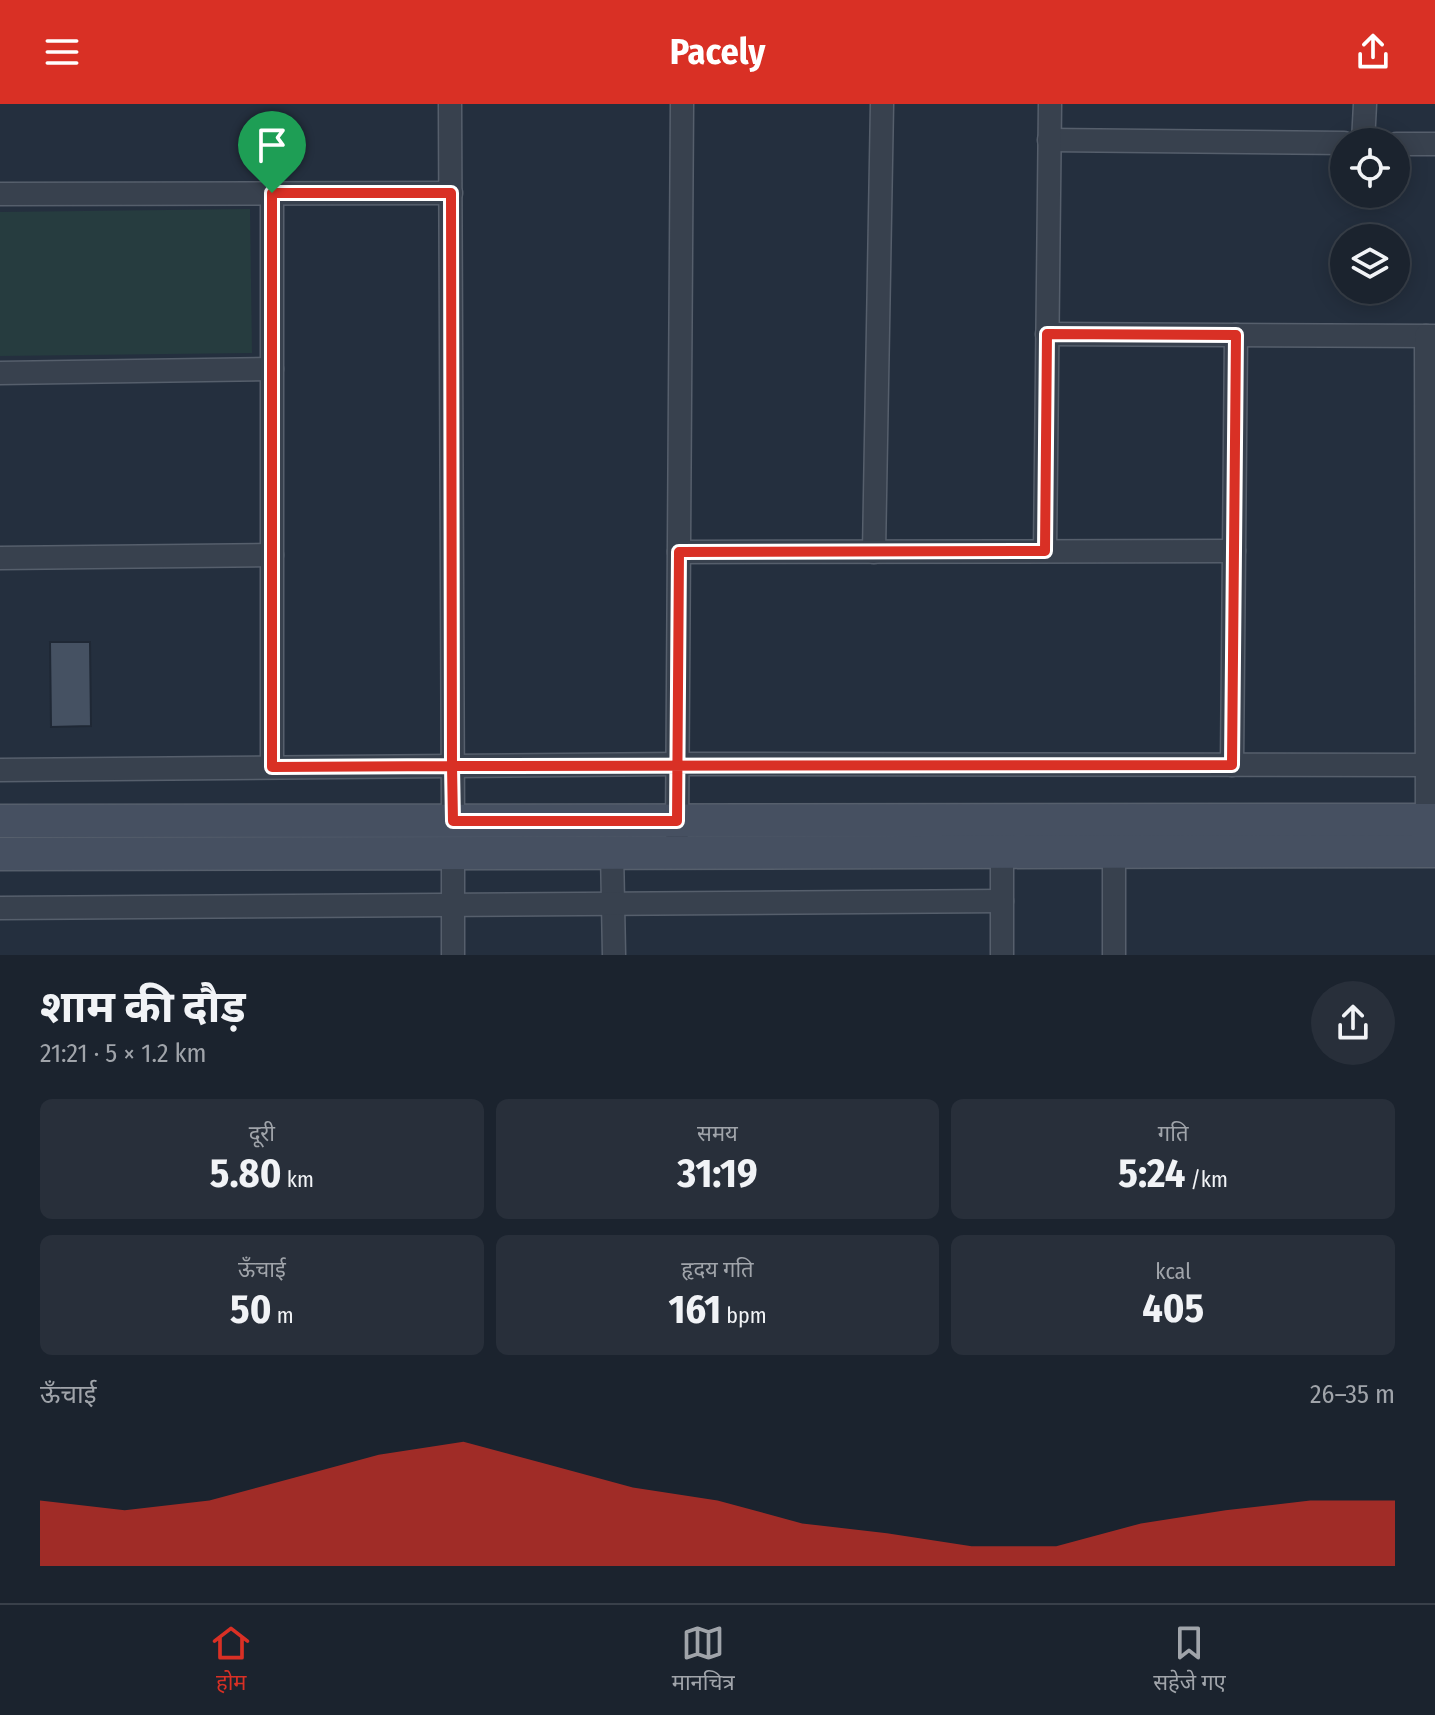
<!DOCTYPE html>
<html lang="hi">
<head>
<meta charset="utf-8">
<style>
	:root { --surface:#1b232e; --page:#282f3a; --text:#f1f3f6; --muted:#a0a4aa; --line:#39404a; --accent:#d93025 }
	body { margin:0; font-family:"Fira Sans Condensed","Noto Sans Devanagari",sans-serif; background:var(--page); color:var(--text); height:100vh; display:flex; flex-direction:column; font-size:30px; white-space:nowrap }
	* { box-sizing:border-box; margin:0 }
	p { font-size:26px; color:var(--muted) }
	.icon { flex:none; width:44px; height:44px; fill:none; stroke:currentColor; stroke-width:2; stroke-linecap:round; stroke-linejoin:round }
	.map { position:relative; height:851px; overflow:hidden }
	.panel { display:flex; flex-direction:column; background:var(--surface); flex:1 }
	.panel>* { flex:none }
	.buttons { position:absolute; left:1330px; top:24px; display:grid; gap:16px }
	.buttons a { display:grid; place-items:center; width:80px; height:80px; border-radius:50%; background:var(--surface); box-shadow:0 4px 20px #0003,0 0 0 2px var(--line); font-size:40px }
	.pin { position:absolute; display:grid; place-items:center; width:68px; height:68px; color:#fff; margin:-82px -34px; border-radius:50% 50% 50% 0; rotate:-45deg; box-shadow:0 0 8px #0007 }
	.pin .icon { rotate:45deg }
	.round { display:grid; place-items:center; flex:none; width:84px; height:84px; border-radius:42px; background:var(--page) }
	.overview { display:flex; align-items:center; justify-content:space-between; height:136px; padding:0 40px }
	h1 { font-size:44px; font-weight:700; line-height:60px }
	.metrics { display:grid; grid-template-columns:repeat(3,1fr); gap:12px; height:136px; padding:8px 40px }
	.metrics div { display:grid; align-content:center; border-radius:12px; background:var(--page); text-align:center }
	.metrics b { font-size:40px; font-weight:700 }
	.metrics small { font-size:22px; font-weight:400 }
	.metrics p { font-size:22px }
	.chart { height:224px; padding:16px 40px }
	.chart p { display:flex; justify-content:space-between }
	.chart svg { width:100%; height:144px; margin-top:8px; fill:var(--accent); opacity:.7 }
	header { display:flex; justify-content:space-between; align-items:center; height:104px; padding:0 40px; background:var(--accent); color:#fff; font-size:36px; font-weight:700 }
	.tab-bar { display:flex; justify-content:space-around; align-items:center; height:112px; border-top:2px solid var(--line); background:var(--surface); font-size:22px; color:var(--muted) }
	.tab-bar a { display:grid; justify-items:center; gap:4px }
	.tab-bar .current { color:var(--accent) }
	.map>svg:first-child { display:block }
</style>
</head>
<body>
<header><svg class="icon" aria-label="menu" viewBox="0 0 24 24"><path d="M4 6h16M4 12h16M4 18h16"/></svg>Pacely<svg class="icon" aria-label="share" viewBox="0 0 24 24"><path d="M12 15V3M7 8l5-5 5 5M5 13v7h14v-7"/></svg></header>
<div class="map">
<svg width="1435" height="851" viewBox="0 0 1435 851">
	<rect width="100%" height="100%" fill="#242f3e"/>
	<polygon fill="#263c3f" points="250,105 252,249 0,252 0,108"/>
	<polygon fill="#455162" stroke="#1f2835" stroke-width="2" points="50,538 90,538 91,622 51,623"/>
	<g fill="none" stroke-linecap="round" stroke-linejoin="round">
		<defs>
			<g id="street">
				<polyline points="450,0 453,717"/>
				<polyline points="1049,36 1344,39"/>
				<polyline points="1363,38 1365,0"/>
				<polyline points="1396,40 1435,40"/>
				<polyline points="0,90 451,89"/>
				<polyline points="1047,230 1435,232"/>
				<polyline points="1426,232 1427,727"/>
				<polyline points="0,269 272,265"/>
				<polyline points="1045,447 1050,0"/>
				<polyline points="679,448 1234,447"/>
				<polyline points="874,448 882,0"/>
				<polyline points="0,454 272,451"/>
				<polyline points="1232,661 1236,231"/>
				<polyline points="272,663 272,89"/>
				<polyline points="0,666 677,660 1435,661"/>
				<polyline points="677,730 682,0"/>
				<polyline points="612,747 614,851"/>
				<polyline points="1114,747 1114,851"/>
				<polyline points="0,804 1002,797"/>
				<polyline points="453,851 453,748"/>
				<polyline points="1002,851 1002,747"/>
			</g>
			<g id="secondary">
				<polyline points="0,717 1435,716"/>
				<polyline points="0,750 1435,747"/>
			</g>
		</defs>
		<use href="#street" stroke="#565f6c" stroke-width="25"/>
		<use href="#secondary" stroke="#565f6c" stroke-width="35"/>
		<use href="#street" stroke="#38414e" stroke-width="22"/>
		<use href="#secondary" stroke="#465061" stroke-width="32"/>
	</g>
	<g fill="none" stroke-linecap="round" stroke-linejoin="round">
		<defs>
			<polyline id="route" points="272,89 272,663 452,662 453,717 677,717 679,448 1045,447 1047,230 1236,231 1232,661 452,662 451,89 272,89"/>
		</defs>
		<use href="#route" stroke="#fff" stroke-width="16"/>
		<use href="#route" stroke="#d93025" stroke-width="10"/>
	</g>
</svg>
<div class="buttons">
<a><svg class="icon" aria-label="locate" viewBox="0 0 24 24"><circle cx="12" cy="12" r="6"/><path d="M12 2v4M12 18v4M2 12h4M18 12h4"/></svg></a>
<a><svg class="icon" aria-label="layers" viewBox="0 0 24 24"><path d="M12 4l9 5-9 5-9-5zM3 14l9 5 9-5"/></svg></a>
</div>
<div class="pin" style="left:272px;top:89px;background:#1e9e55"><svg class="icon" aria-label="arrive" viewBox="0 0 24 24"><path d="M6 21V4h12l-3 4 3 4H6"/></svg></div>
</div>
<section class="panel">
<div class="overview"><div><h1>शाम की दौड़</h1><p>21:21 · 5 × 1.2 km</p></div><a class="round"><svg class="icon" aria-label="share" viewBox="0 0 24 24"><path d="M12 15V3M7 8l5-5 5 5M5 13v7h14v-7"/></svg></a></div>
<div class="metrics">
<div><p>दूरी</p><b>5.80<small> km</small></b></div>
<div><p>समय</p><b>31:19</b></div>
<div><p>गति</p><b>5:24<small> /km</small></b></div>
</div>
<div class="metrics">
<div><p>ऊँचाई</p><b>50<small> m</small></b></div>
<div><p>हृदय गति</p><b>161<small> bpm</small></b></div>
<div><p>kcal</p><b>405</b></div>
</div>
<div class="chart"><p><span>ऊँचाई</span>26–35 m</p>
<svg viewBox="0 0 160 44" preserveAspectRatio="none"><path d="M0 44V24L10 27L20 24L30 17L40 10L50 6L60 13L70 20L80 24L90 31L100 34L110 38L120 38L130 31L140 27L150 24L160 24V44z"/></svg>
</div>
</section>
<nav class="tab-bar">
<a class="current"><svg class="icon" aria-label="home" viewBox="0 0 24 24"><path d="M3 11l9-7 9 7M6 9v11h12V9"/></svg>होम</a>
<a><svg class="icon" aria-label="map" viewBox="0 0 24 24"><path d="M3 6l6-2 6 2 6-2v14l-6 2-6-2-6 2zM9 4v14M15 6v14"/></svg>मानचित्र</a>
<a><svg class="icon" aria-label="saved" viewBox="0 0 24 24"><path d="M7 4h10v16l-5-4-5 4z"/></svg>सहेजे गए</a>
</nav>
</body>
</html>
